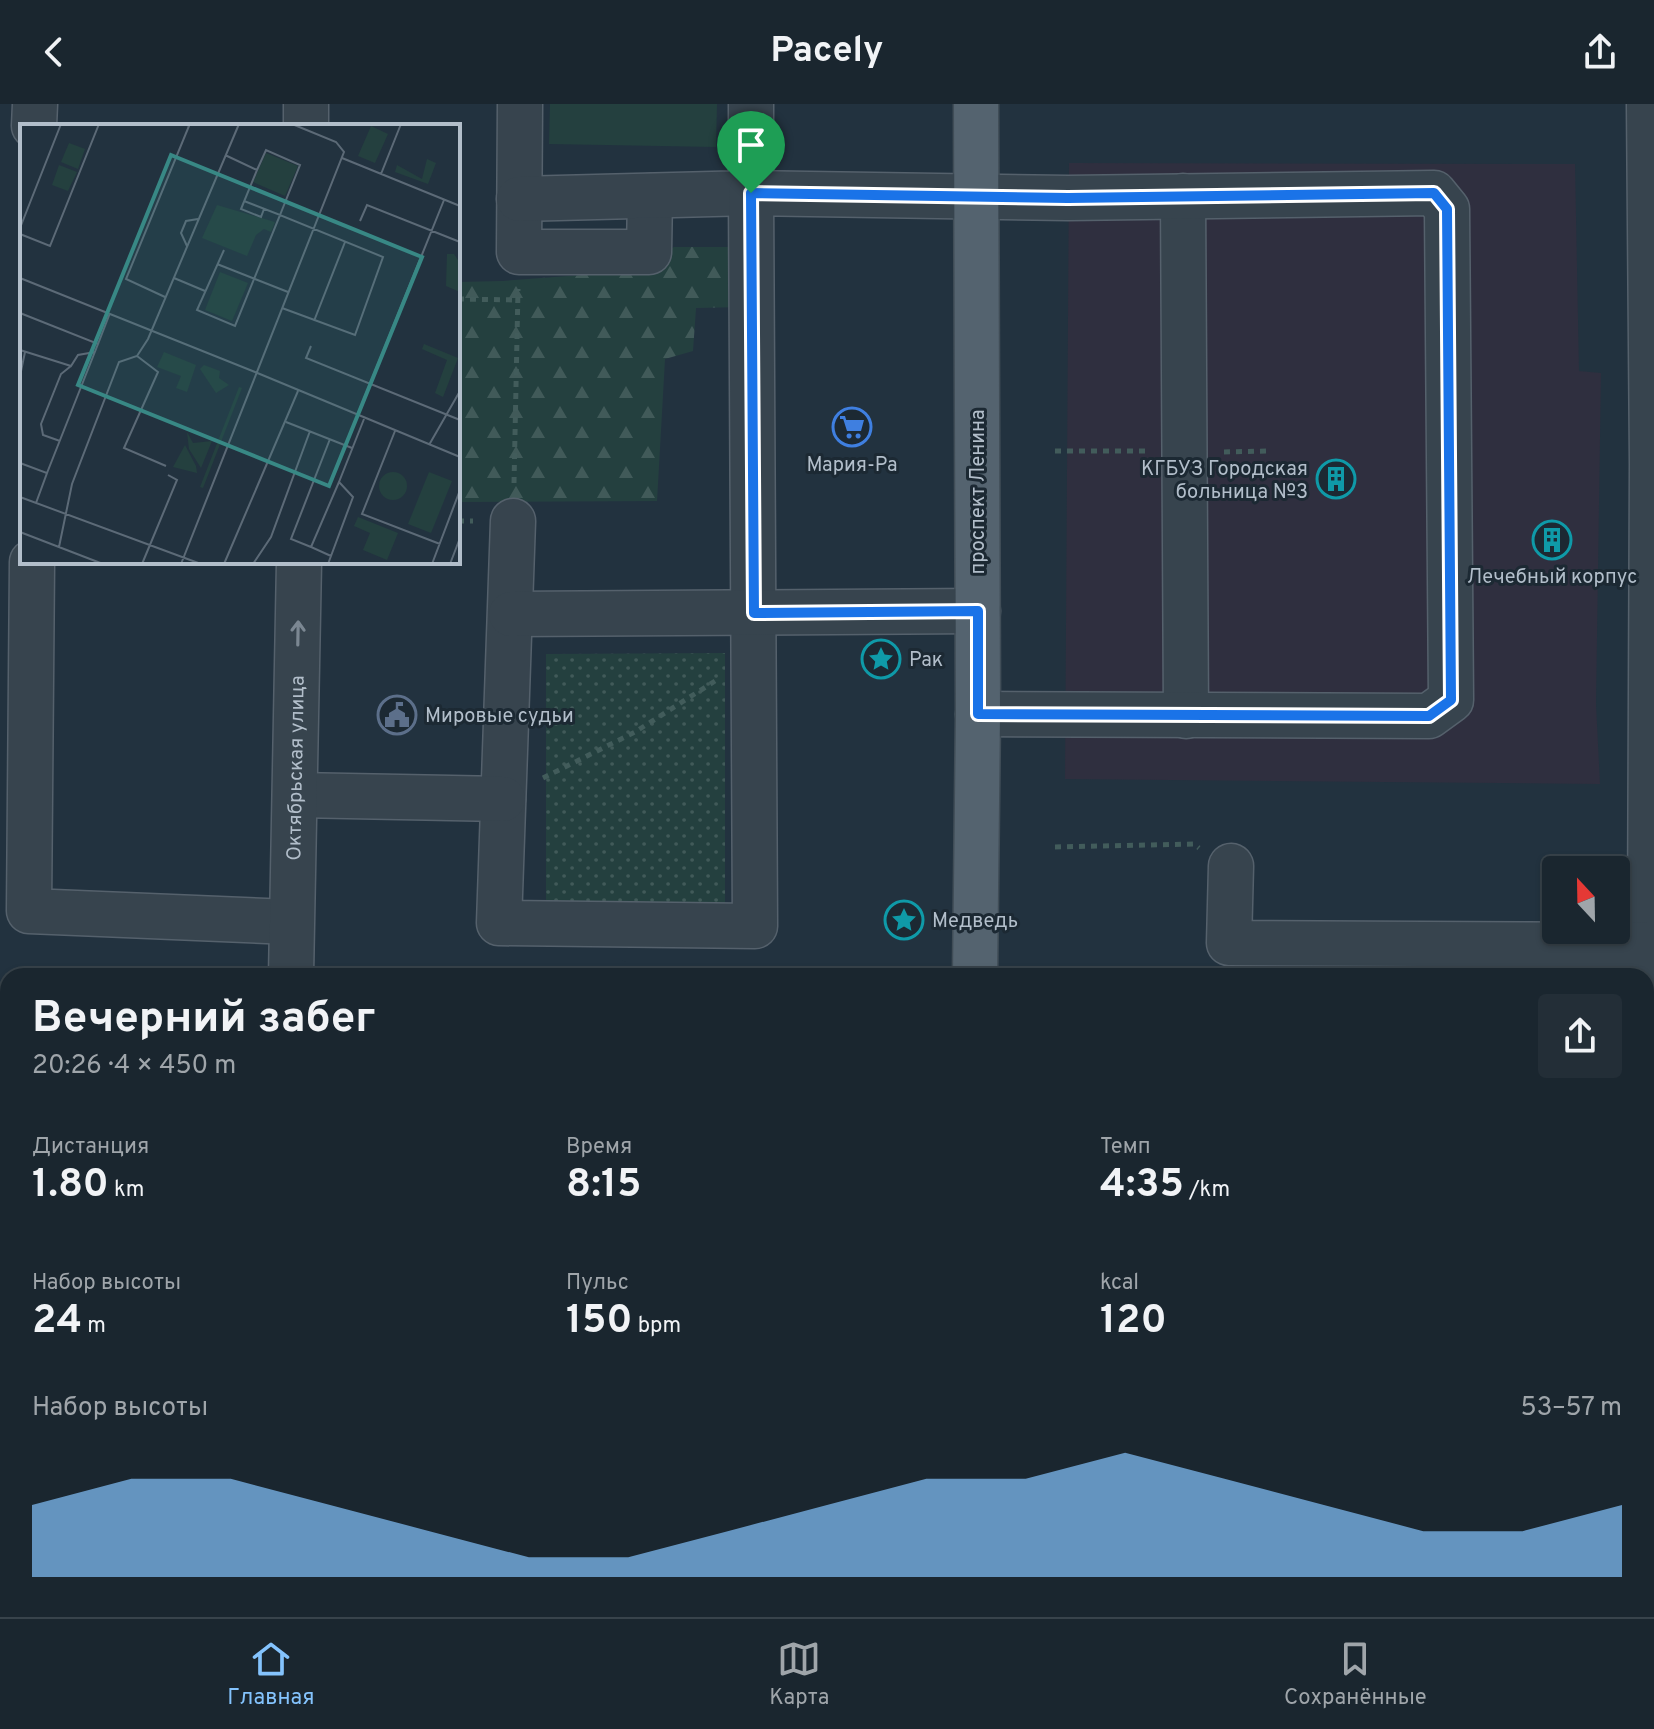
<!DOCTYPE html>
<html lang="ru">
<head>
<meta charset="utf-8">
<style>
	:root { --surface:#1a262f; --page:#232e37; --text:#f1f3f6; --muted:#9fa5aa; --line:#38434b; --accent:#84c3fd }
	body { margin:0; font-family:Overpass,sans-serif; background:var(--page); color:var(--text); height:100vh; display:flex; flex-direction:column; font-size:30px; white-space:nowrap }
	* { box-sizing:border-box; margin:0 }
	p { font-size:26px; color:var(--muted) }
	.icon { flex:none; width:44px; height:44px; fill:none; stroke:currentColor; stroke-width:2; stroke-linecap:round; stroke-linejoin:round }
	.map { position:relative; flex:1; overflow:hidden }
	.drawer { position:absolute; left:0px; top:864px; width:1654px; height:650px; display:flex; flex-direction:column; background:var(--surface); border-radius:24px 24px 0 0; box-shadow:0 2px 6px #0004,0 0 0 2px var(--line) }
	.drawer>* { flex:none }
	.needle { width:52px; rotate:338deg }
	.tools { position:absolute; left:1542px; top:752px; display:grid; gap:16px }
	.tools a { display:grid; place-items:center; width:88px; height:88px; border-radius:8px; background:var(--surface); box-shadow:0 2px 6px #0004,0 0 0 2px var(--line); font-size:40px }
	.pin { position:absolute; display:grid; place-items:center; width:68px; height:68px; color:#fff; margin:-82px -34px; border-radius:50% 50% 50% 0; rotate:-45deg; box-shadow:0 0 8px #0007 }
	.pin .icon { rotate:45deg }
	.round { display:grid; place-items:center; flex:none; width:84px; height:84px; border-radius:8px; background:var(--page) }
	.head { display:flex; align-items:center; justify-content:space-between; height:136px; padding:0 32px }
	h1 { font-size:44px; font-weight:700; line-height:60px }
	.stats { display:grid; grid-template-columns:repeat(3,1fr); gap:12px; height:136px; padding:8px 32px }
	.stats div { display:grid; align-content:center }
	.stats b { font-size:40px; font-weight:700 }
	.stats small { font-size:22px; font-weight:400 }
	.stats p { font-size:22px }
	.chart { height:224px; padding:16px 32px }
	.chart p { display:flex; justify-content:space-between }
	.chart svg { width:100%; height:144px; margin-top:8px; fill:var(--accent); opacity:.7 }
	header { display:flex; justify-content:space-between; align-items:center; height:104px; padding:0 32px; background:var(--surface); font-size:36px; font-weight:700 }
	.tabs { display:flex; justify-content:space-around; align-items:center; height:112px; border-top:2px solid var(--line); background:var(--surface); font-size:22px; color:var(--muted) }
	.tabs a { display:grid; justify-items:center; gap:4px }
	.tabs .selected { color:var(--accent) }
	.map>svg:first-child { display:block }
</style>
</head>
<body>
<header><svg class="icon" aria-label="back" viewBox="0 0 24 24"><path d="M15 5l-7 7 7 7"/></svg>Pacely<svg class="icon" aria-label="share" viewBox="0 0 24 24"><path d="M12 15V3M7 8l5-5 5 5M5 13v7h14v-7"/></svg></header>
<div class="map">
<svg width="1654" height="1513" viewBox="0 0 1654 1513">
	<defs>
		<pattern id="grass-dots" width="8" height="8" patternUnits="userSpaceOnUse" patternTransform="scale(2)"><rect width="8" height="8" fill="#24403f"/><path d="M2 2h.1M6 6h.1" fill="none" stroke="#415a59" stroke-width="1.8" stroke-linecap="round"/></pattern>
		<pattern id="forest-firs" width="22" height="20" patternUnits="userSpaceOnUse" patternTransform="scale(2)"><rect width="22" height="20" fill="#24403f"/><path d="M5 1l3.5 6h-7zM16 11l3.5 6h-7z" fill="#415a59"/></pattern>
	</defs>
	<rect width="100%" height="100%" fill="#22323f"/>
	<polygon fill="#2f2f3f" points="1069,59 1575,60 1579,267 1601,269 1596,600 1600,680 1065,675"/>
	<polygon fill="url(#grass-dots)" points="725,549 725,800 546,800 546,550"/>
	<polygon fill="url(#forest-firs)" points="674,143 739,143 743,203 696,204 693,247 665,255 657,397 458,398 458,178 503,177 635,167"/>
	<polygon fill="#24403f" points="550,0 717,0 716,43 549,40"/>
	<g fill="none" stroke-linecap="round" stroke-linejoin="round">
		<defs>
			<g id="minor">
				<polyline points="520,0 519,148 649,148 650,92"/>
				<polyline points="1649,0 1652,360 1649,1054"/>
				<polyline points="34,22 35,0"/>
				<polyline points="306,22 306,0"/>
				<polyline points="1183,92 1186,612"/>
				<polyline points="519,95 751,89 751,0"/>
				<polyline points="513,417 499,819 755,822 751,89 1068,94 1434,89 1447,105 1451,596 1429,612 978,610"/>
				<polyline points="32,458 29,807 291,818"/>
				<polyline points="511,510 978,507"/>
				<polyline points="296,691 503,695"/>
				<polyline points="1231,762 1229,839 1654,841"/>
				<path id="s1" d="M291,872L299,458"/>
				<polyline points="0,1241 8,1241"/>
				<polyline points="1646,1243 1654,1243"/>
				<polyline points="0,1299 8,1294"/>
				<polyline points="18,1506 18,1513"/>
				<polyline points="184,1506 184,1513"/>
				<polyline points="1429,1506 1429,1513"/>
				<polyline points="1554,1506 1554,1513"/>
				<polyline points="411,1513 412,1506"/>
				<polyline points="1252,1513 1252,1506"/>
			</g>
			<g id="major">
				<polyline points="975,872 978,610 976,0"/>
				<polyline points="0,1034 8,1034"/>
				<polyline points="979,1506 980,1513"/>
			</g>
		</defs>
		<use href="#minor" stroke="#55616c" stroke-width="47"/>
		<use href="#major" stroke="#404d57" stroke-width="47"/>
		<g stroke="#425c5b" stroke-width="5" stroke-dasharray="6 6" stroke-linecap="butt">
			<polyline points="458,195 518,196"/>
			<polyline points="1055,347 1146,347"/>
			<polyline points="1224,348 1271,347"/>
			<polyline points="514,379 518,185"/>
			<polyline points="458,417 473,417"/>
			<polyline points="543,674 635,628 715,577"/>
			<polyline points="1055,743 1194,740 1199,744"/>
			<polyline points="623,869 624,857"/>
			<polyline points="697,1506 697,1513"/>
			<polyline points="748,1506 751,1513"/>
			<polyline points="833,1513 836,1506"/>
		</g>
		<use href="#minor" stroke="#37444e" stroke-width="44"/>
		<use href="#major" stroke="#54636f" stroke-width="44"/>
	</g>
	<defs><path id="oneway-shaft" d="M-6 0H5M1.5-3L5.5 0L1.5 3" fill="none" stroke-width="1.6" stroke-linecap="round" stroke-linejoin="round" transform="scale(2)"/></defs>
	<use stroke="#7b8792" href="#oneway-shaft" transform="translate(298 529) rotate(-89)"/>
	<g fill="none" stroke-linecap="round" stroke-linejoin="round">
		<defs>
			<polygon id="route" points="751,89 1068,94 1434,89 1447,105 1451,596 1429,612 978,610 978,507 754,509"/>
		</defs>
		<use href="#route" stroke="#fff" stroke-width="16"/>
		<use href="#route" stroke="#1a73e8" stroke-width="10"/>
	</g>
	<defs>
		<symbol id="supermarket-ring" viewBox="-11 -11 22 22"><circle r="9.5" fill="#1c2933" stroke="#3f7fe0" stroke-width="1.5"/><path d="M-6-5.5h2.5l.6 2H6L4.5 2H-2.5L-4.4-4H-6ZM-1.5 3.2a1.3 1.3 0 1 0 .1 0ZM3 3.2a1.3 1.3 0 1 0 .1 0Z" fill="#3f7fe0"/></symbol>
		<symbol id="building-ring" viewBox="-11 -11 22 22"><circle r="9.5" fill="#1c2933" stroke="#0f9aa8" stroke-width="1.5"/><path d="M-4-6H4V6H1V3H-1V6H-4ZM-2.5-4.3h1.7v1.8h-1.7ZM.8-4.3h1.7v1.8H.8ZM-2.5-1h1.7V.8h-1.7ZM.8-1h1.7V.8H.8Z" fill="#0f9aa8"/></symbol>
		<symbol id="sight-ring" viewBox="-11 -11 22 22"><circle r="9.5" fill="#1c2933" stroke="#0f9aa8" stroke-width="1.5"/><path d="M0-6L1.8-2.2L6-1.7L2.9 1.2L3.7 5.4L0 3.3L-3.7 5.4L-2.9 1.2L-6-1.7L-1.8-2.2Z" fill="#0f9aa8"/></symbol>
		<symbol id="civic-ring" viewBox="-11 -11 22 22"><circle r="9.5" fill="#1c2933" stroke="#5c6f8a" stroke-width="1.5"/><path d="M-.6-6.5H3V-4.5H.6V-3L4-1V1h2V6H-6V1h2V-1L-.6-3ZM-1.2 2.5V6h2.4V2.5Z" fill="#5c6f8a"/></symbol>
	</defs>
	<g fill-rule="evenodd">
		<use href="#supermarket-ring" x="830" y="301" width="44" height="44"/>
		<use href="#building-ring" x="1314" y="353" width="44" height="44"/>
		<use href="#building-ring" x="1530" y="414" width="44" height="44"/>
		<use href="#sight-ring" x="859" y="533" width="44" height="44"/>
		<use href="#civic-ring" x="375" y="589" width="44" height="44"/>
		<use href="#sight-ring" x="882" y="794" width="44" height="44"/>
	</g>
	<g text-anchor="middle" stroke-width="6" stroke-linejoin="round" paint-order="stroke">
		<g font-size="20" fill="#b2beca" stroke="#1c2933" text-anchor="start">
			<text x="852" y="367" text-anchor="middle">Мария-Ра</text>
			<text x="1308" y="371" text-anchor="end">КГБУЗ Городская<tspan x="1308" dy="23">больница №3</tspan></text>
			<text x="1552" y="479" text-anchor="middle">Лечебный корпус</text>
			<text x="909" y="562">Рак</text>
			<text x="425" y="618">Мировые судьи</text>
			<text x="932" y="823">Медведь</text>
		</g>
		<g font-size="20" fill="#b2beca" stroke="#1c2933">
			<text transform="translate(977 388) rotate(-90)" y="7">проспект Ленина</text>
			<text dy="7" stroke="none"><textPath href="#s1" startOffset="208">Октябрьская улица</textPath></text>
		</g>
	</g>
	<g transform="translate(20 20)">
		<rect width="440" height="440" fill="#22323f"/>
		<path d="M246,29L278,42L265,72L233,58ZM200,148L228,159L212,197L185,186ZM184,241L200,247L199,254L209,261L196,269L180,245ZM219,263L222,264L183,364L180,363ZM167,308L173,319L192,317L181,344L169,325ZM165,321L176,342L177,349L153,343ZM359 362a14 14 0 1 1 28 0a14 14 0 1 1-28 0Z" fill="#24403f"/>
		<path d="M351,2L368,10L355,39L338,32ZM49,19L65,25L58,45L41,38ZM407,35L416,39L408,60L375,48L377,41L402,55ZM39,41L57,48L48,67L32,61ZM197,81L255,98L251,108L244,105L236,111L227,132L182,114ZM427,130H434L440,139V168L426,162ZM404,220L438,234L423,273L415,269L427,236L402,225ZM144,228L176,241L167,268L156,264L161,252L137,243ZM338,393L378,409L367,436L343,426L350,409L334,402Z" fill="#24403f"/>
		<path d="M409,348L432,357L411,409L388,400Z" fill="#24403f"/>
		<path fill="none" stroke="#5c6a77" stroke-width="2" d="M205,31L237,46L221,85L241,93L244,85M322,34L440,82M361,50L381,0M224,77L260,91L280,41L246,26L237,46M340,97L347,81L440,118M0,104L41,0M0,110L30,122L79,0M167,122L161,109L166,97L178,95M204,126L177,186L215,202L260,91L363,133L335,211L262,184M197,140L268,168M0,154L235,248M154,154L185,167M145,173L106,155L169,2L165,0M0,189L78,220L90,189M294,197L325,118M291,222L286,234L440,296M0,226L51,242L58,231L75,228M117,232L138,248L104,324L146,342M235,248L440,333M0,252L5,228M337,292L424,76M266,298L332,324M375,307L342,390L420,420M40,317L23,311L21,300L41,250L51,242M409,321L440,267M0,339L27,349L16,379M27,349L78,220M0,373L181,440M0,408L83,440M39,423L52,360L99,238L117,232L128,215L219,0M291,423L271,415L310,315M311,432L291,423L319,358M122,440L157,356L148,351M161,440L324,28L316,18L272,0M204,440L278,267M233,440L251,413L290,307M308,440L333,373L319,358L344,295M412,440L440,366M430,440L440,414"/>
		<path fill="#388885" fill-opacity="0.15" stroke="#388885" stroke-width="4" d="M151,31L402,133L309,362L58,261Z"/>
		<rect width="440" height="440" fill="none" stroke="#b2beca" stroke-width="4"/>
	</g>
</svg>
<div class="tools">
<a><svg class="needle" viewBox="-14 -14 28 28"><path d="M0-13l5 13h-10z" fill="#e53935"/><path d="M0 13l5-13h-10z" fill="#9fa5aa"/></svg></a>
</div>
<div class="pin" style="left:751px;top:89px;background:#1e9e55"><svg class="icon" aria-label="arrive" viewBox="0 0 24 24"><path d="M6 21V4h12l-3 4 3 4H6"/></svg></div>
<section class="drawer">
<div class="head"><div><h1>Вечерний забег</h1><p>20:26 · 4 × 450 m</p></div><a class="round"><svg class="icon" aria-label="share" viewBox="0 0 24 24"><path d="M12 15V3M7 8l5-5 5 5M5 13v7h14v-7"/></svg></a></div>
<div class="stats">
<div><p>Дистанция</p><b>1.80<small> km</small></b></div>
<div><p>Время</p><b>8:15</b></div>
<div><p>Темп</p><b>4:35<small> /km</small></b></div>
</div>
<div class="stats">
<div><p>Набор высоты</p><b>24<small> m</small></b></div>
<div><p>Пульс</p><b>150<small> bpm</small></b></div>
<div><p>kcal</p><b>120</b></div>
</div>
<div class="chart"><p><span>Набор высоты</span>53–57 m</p>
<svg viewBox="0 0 160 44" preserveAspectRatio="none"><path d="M0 44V22L10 14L20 14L30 22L40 30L50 38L60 38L70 30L80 22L90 14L100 14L110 6L120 14L130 22L140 30L150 30L160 22V44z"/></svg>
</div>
</section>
</div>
<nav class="tabs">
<a class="selected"><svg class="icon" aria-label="home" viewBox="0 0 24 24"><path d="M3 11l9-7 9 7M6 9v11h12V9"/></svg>Главная</a>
<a><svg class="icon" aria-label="map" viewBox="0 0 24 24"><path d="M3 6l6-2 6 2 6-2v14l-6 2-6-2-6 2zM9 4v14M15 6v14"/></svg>Карта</a>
<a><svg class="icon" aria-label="saved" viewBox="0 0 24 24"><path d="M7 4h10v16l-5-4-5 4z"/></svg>Сохранённые</a>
</nav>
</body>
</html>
